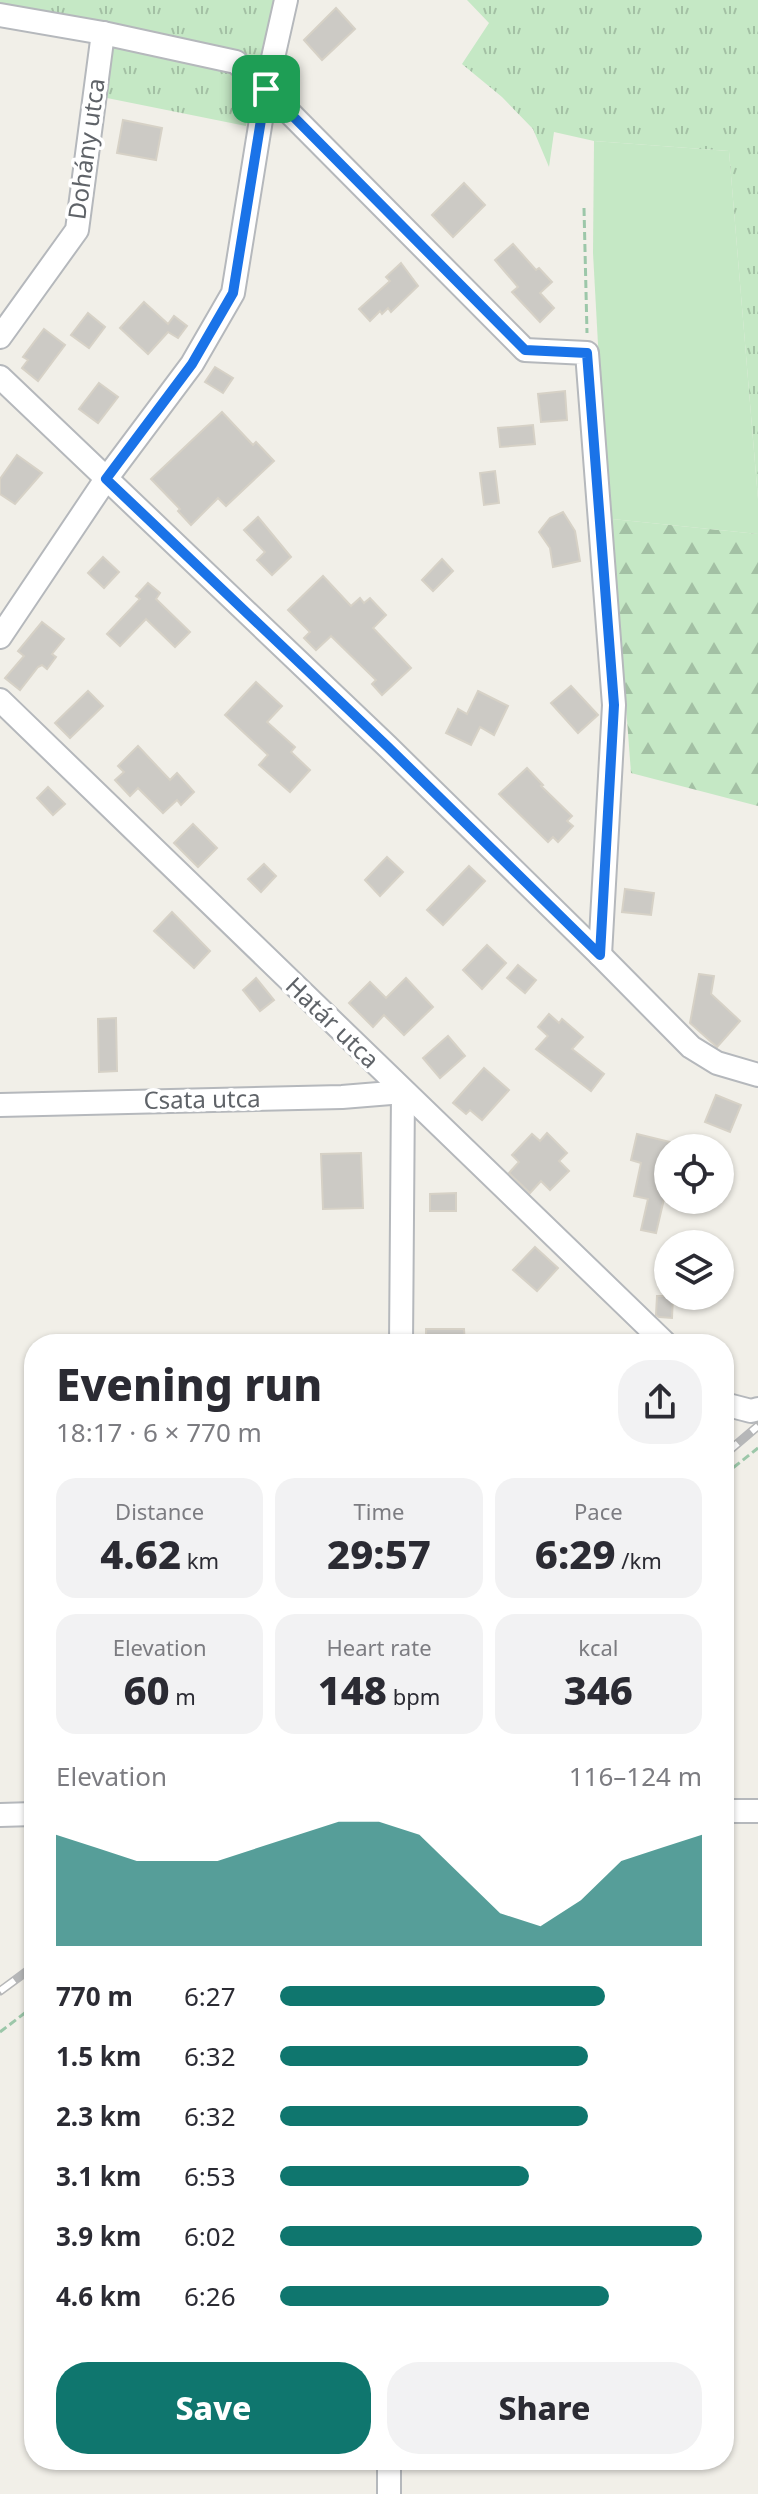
<!DOCTYPE html>
<html lang="en">
<head>
<meta charset="utf-8">
<style>
	:root { --surface:#fff; --page:#f2f2f3; --text:#2b2b33; --muted:#7c7c81; --accent:#0f766e }
	body { margin:0; font-family:"Noto Sans",sans-serif; background:var(--page); color:var(--text); height:100vh; display:flex; flex-direction:column; font-size:30px; white-space:nowrap }
	* { box-sizing:border-box; margin:0 }
	p { font-size:26px; color:var(--muted) }
	.icon { flex:none; width:44px; height:44px; fill:none; stroke:currentColor; stroke-width:2; stroke-linecap:round; stroke-linejoin:round }
	.map { position:relative; flex:1; overflow:hidden }
	.drawer { position:absolute; left:24px; top:1334px; width:710px; height:1136px; display:flex; flex-direction:column; background:var(--surface); border-radius:32px; box-shadow:0 2px 6px #0004 }
	.drawer>* { flex:none }
	.fabs { position:absolute; left:654px; top:1134px; display:grid; gap:16px }
	.fabs a { display:grid; place-items:center; width:80px; height:80px; border-radius:50%; background:var(--surface); box-shadow:0 2px 6px #0004; font-size:40px }
	.pin { position:absolute; display:grid; place-items:center; width:68px; height:68px; color:#fff; margin:-34px; border-radius:16px; box-shadow:0 4px 12px #0006 }
	.round { display:grid; place-items:center; flex:none; width:84px; height:84px; border-radius:32px; background:var(--page) }
	.headline { display:flex; align-items:center; justify-content:space-between; height:136px; padding:0 32px }
	h1 { font-size:44px; font-weight:800; line-height:60px }
	.metrics { display:grid; grid-template-columns:repeat(3,1fr); gap:12px; height:136px; padding:8px 32px }
	.metrics div { display:grid; align-content:center; border-radius:20px; background:var(--page); text-align:center }
	.metrics b { font-size:40px; font-weight:800 }
	.metrics small { font-size:22px; font-weight:400 }
	.metrics p { font-size:22px }
	.chart { height:224px; padding:16px 32px }
	.chart p { display:flex; justify-content:space-between }
	.chart svg { width:100%; height:144px; margin-top:8px; fill:var(--accent); opacity:.7 }
	.action { display:flex; gap:16px; margin-top:auto; padding:16px 32px }
	.action a { flex:1; height:92px; border-radius:32px; background:var(--accent); color:#fff; font-size:32px; font-weight:800; line-height:92px; text-align:center }
	.action a+a { background:var(--page); color:var(--text) }
	ul { padding:0 32px; list-style:none; font-size:26px }
	li { display:grid; grid-template-columns:128px 96px 1fr; align-items:center; height:60px }
	li i { height:20px; border-radius:10px; background:var(--accent) }
	.map>svg:first-child { display:block }
</style>
</head>
<body>
<div class="map">
<svg width="758" height="2494" viewBox="0 0 758 2494">
	<defs>
		<pattern id="grass-tufts" width="24" height="20" patternUnits="userSpaceOnUse" patternTransform="scale(2)"><rect width="24" height="20" fill="#c5e8c5"/><path d="M3 7l-1-3M5 7V3M7 7l1-3M15 17l-1-3M17 17v-4M19 17l1-3" fill="none" stroke="#a3c0a4"/></pattern>
		<pattern id="forest-firs" width="22" height="20" patternUnits="userSpaceOnUse" patternTransform="scale(2)"><rect width="22" height="20" fill="#c5e8c5"/><path d="M5 1l3.5 6h-7zM16 11l3.5 6h-7z" fill="#a3c0a4"/></pattern>
	</defs>
	<rect width="100%" height="100%" fill="#f1efe8"/>
	<g fill="url(#grass-tufts)">
		<polygon points="0,0 274,0 246,126 102,97 111,41 0,16"/>
		<polygon points="467,0 758,0 758,499 729,151 594,141 554,132 549,167 533,129 502,97 462,64 489,23"/>
	</g>
	<polygon fill="url(#forest-firs)" points="612,519 758,534 758,806 631,773"/>
	<polygon fill="#c5e8c5" points="594,141 729,151 758,499 758,534 612,519 601,399 593,253"/>
	<g fill="#cccac5" stroke="#d6d1c6" stroke-width="2">
		<polygon points="336,8 355,29 322,60 304,40"/>
		<polygon points="123,120 162,128 156,160 117,153"/>
		<polygon points="464,183 485,205 453,237 432,215"/>
		<polygon points="513,244 536,270 539,268 552,282 540,293 554,308 540,322 512,292 518,287 495,260"/>
		<polygon points="401,263 418,286 391,312 388,308 382,314 380,311 370,321 359,309 390,281 386,277"/>
		<polygon points="144,302 168,324 174,316 187,326 178,338 168,332 148,354 120,328"/>
		<polygon points="88,313 105,327 89,348 71,335"/>
		<polygon points="44,329 65,345 38,381 22,368 28,360 23,357"/>
		<polygon points="215,367 233,378 223,393 205,382"/>
		<polygon points="99,383 118,397 98,423 79,409"/>
		<polygon points="565,391 567,420 541,422 538,394"/>
		<polygon points="222,412 253,445 256,442 274,461 226,506 218,498 191,525 178,511 180,509 151,479"/>
		<polygon points="533,425 535,444 500,447 498,428"/>
		<polygon points="17,455 42,473 15,504 0,494 0,479"/>
		<polygon points="495,471 499,503 484,505 480,473"/>
		<polygon points="563,512 575,531 580,561 553,567 550,548 539,532 550,518"/>
		<polygon points="258,517 291,557 272,575 257,560 265,552 244,530"/>
		<polygon points="103,557 119,572 104,588 88,573"/>
		<polygon points="442,559 453,571 433,591 422,580"/>
		<polygon points="323,576 351,606 360,598 364,603 370,598 386,615 373,628 411,668 382,695 372,684 376,680 331,636 316,650 304,638 310,632 288,610"/>
		<polygon points="148,583 160,593 156,599 190,632 175,647 146,619 120,646 107,634 140,599 136,596"/>
		<polygon points="42,622 64,639 52,654 56,657 47,669 42,665 38,667 20,690 5,678 24,656 18,651"/>
		<polygon points="256,682 282,706 267,722 295,747 291,752 310,770 290,792 259,765 268,755 225,715"/>
		<polygon points="571,686 598,715 578,733 551,703"/>
		<polygon points="88,691 103,706 70,738 55,723"/>
		<polygon points="478,691 508,706 494,735 480,727 471,745 446,733 458,709 467,714"/>
		<polygon points="138,746 170,780 177,773 194,792 181,805 177,800 163,813 138,788 130,796 115,780 124,772 118,766"/>
		<polygon points="527,768 543,785 541,786 572,816 567,821 573,826 558,842 553,837 548,842 499,794"/>
		<polygon points="48,787 65,804 53,815 37,798"/>
		<polygon points="193,824 217,848 198,867 174,843"/>
		<polygon points="387,857 403,872 380,896 365,880"/>
		<polygon points="264,864 276,876 261,892 248,879"/>
		<polygon points="469,866 485,881 443,925 427,910"/>
		<polygon points="625,889 654,893 651,915 622,912"/>
		<polygon points="172,912 210,951 194,968 154,931"/>
		<polygon points="487,945 506,963 482,989 463,970"/>
		<polygon points="518,965 536,980 525,993 507,978"/>
		<polygon points="699,974 714,976 711,994 740,1021 717,1047 690,1023"/>
		<polygon points="256,978 274,1000 260,1011 243,990"/>
		<polygon points="406,978 433,1007 404,1035 384,1015 373,1027 349,1003 370,982 386,998"/>
		<polygon points="549,1014 559,1023 562,1019 583,1037 572,1049 604,1074 591,1091 536,1049 548,1036 538,1027"/>
		<polygon points="116,1018 117,1071 99,1072 98,1019"/>
		<polygon points="448,1036 465,1056 440,1078 423,1058"/>
		<polygon points="484,1068 509,1090 482,1120 470,1110 466,1114 453,1103"/>
		<polygon points="716,1095 741,1105 730,1132 705,1122"/>
		<polygon points="547,1133 567,1153 559,1161 569,1171 550,1190 541,1181 530,1193 509,1173 519,1162 512,1155 532,1134 540,1141"/>
		<polygon points="637,1134 670,1142 663,1177 668,1178 668,1182 656,1233 641,1230 648,1199 634,1196 641,1163 631,1160"/>
		<polygon points="361,1153 363,1208 323,1209 321,1154"/>
		<polygon points="456,1193 456,1211 430,1211 430,1194"/>
		<polygon points="535,1247 558,1268 537,1291 513,1270"/>
		<polygon points="657,1296 673,1296 672,1318 659,1317 656,1315"/>
		<polygon points="426,1329 464,1329 465,1344 426,1344"/>
	</g>
	<g fill="none" stroke-linecap="round" stroke-linejoin="round">
		<defs>
			<g id="street">
				<polyline points="0,15 103,33 236,62 266,89 525,350 587,353 614,705 600,955"/>
				<polyline points="0,337 77,230 103,33"/>
				<polyline points="0,377 387,746 600,955 691,1047 717,1063 758,1075"/>
				<polyline points="0,637 106,479 192,364 233,293 266,89 286,0"/>
				<polyline points="0,700 666,1344"/>
				<polyline points="0,1105 342,1097 403,1092 401,1344"/>
				<polyline points="724,1404 751,1411 758,1409"/>
				<polyline points="724,1811 758,1811"/>
				<polyline points="0,1815 34,1814"/>
				<polyline points="389,2494 389,2460"/>
			</g>
		</defs>
		<use href="#street" stroke="#b5b8bc" stroke-width="26"/>
		<g stroke="#9cc7a9" stroke-width="3" stroke-dasharray="8 4" stroke-linecap="butt">
			<polyline points="584,208 587,333"/>
			<polyline points="724,1475 758,1448"/>
			<polyline points="0,2032 34,2006"/>
		</g>
		<use href="#street" stroke="#fff" stroke-width="22"/>
		<defs>
			<g id="rail">
				<polyline points="724,1455 758,1426"/>
				<polyline points="0,1991 34,1966"/>
			</g>
		</defs>
		<use href="#rail" stroke="#b6b7b8" stroke-width="9"/>
		<use href="#rail" stroke="#fff" stroke-width="6" stroke-dasharray="18" stroke-linecap="butt"/>
	</g>
	<g fill="none" stroke-linecap="round" stroke-linejoin="round">
		<defs>
			<polygon id="route" points="266,89 525,350 587,353 614,705 600,955 387,746 106,479 192,364 233,293"/>
		</defs>
		<use href="#route" stroke="#fff" stroke-width="16"/>
		<use href="#route" stroke="#1a73e8" stroke-width="10"/>
	</g>
	<g text-anchor="middle" stroke-width="7" stroke-linejoin="round" paint-order="stroke">
		<g font-size="24" fill="#5f6368" stroke="#fff">
			<text transform="translate(87 149) rotate(-82)" y="8">Dohány utca</text>
			<text transform="translate(332 1023) rotate(44)" y="8">Határ utca</text>
			<text transform="translate(202 1100) rotate(-1)" y="8">Csata utca</text>
		</g>
	</g>
</svg>
<div class="fabs">
<a><svg class="icon" aria-label="locate" viewBox="0 0 24 24"><circle cx="12" cy="12" r="6"/><path d="M12 2v4M12 18v4M2 12h4M18 12h4"/></svg></a>
<a><svg class="icon" aria-label="layers" viewBox="0 0 24 24"><path d="M12 4l9 5-9 5-9-5zM3 14l9 5 9-5"/></svg></a>
</div>
<div class="pin" style="left:266px;top:89px;background:#1e9e55"><svg class="icon" aria-label="arrive" viewBox="0 0 24 24"><path d="M6 21V4h12l-3 4 3 4H6"/></svg></div>
<section class="drawer">
<div class="headline"><div><h1>Evening run</h1><p>18:17 · 6 × 770 m</p></div><a class="round"><svg class="icon" aria-label="share" viewBox="0 0 24 24"><path d="M12 15V3M7 8l5-5 5 5M5 13v7h14v-7"/></svg></a></div>
<div class="metrics">
<div><p>Distance</p><b>4.62<small> km</small></b></div>
<div><p>Time</p><b>29:57</b></div>
<div><p>Pace</p><b>6:29<small> /km</small></b></div>
</div>
<div class="metrics">
<div><p>Elevation</p><b>60<small> m</small></b></div>
<div><p>Heart rate</p><b>148<small> bpm</small></b></div>
<div><p>kcal</p><b>346</b></div>
</div>
<div class="chart"><p><span>Elevation</span>116–124 m</p>
<svg viewBox="0 0 160 44" preserveAspectRatio="none"><path d="M0 44V10L10 14L20 18L30 18L40 18L50 14L60 10L70 6L80 6L90 10L100 22L110 34L120 38L130 30L140 18L150 14L160 10V44z"/></svg>
</div>
<ul>
<li><b>770 m</b>6:27<i style="width:77%"></i></li>
<li><b>1.5 km</b>6:32<i style="width:73%"></i></li>
<li><b>2.3 km</b>6:32<i style="width:73%"></i></li>
<li><b>3.1 km</b>6:53<i style="width:59%"></i></li>
<li><b>3.9 km</b>6:02<i style="width:100%"></i></li>
<li><b>4.6 km</b>6:26<i style="width:78%"></i></li>
</ul>
<div class="action"><a>Save</a><a>Share</a></div>
</section>
</div>
</body>
</html>
